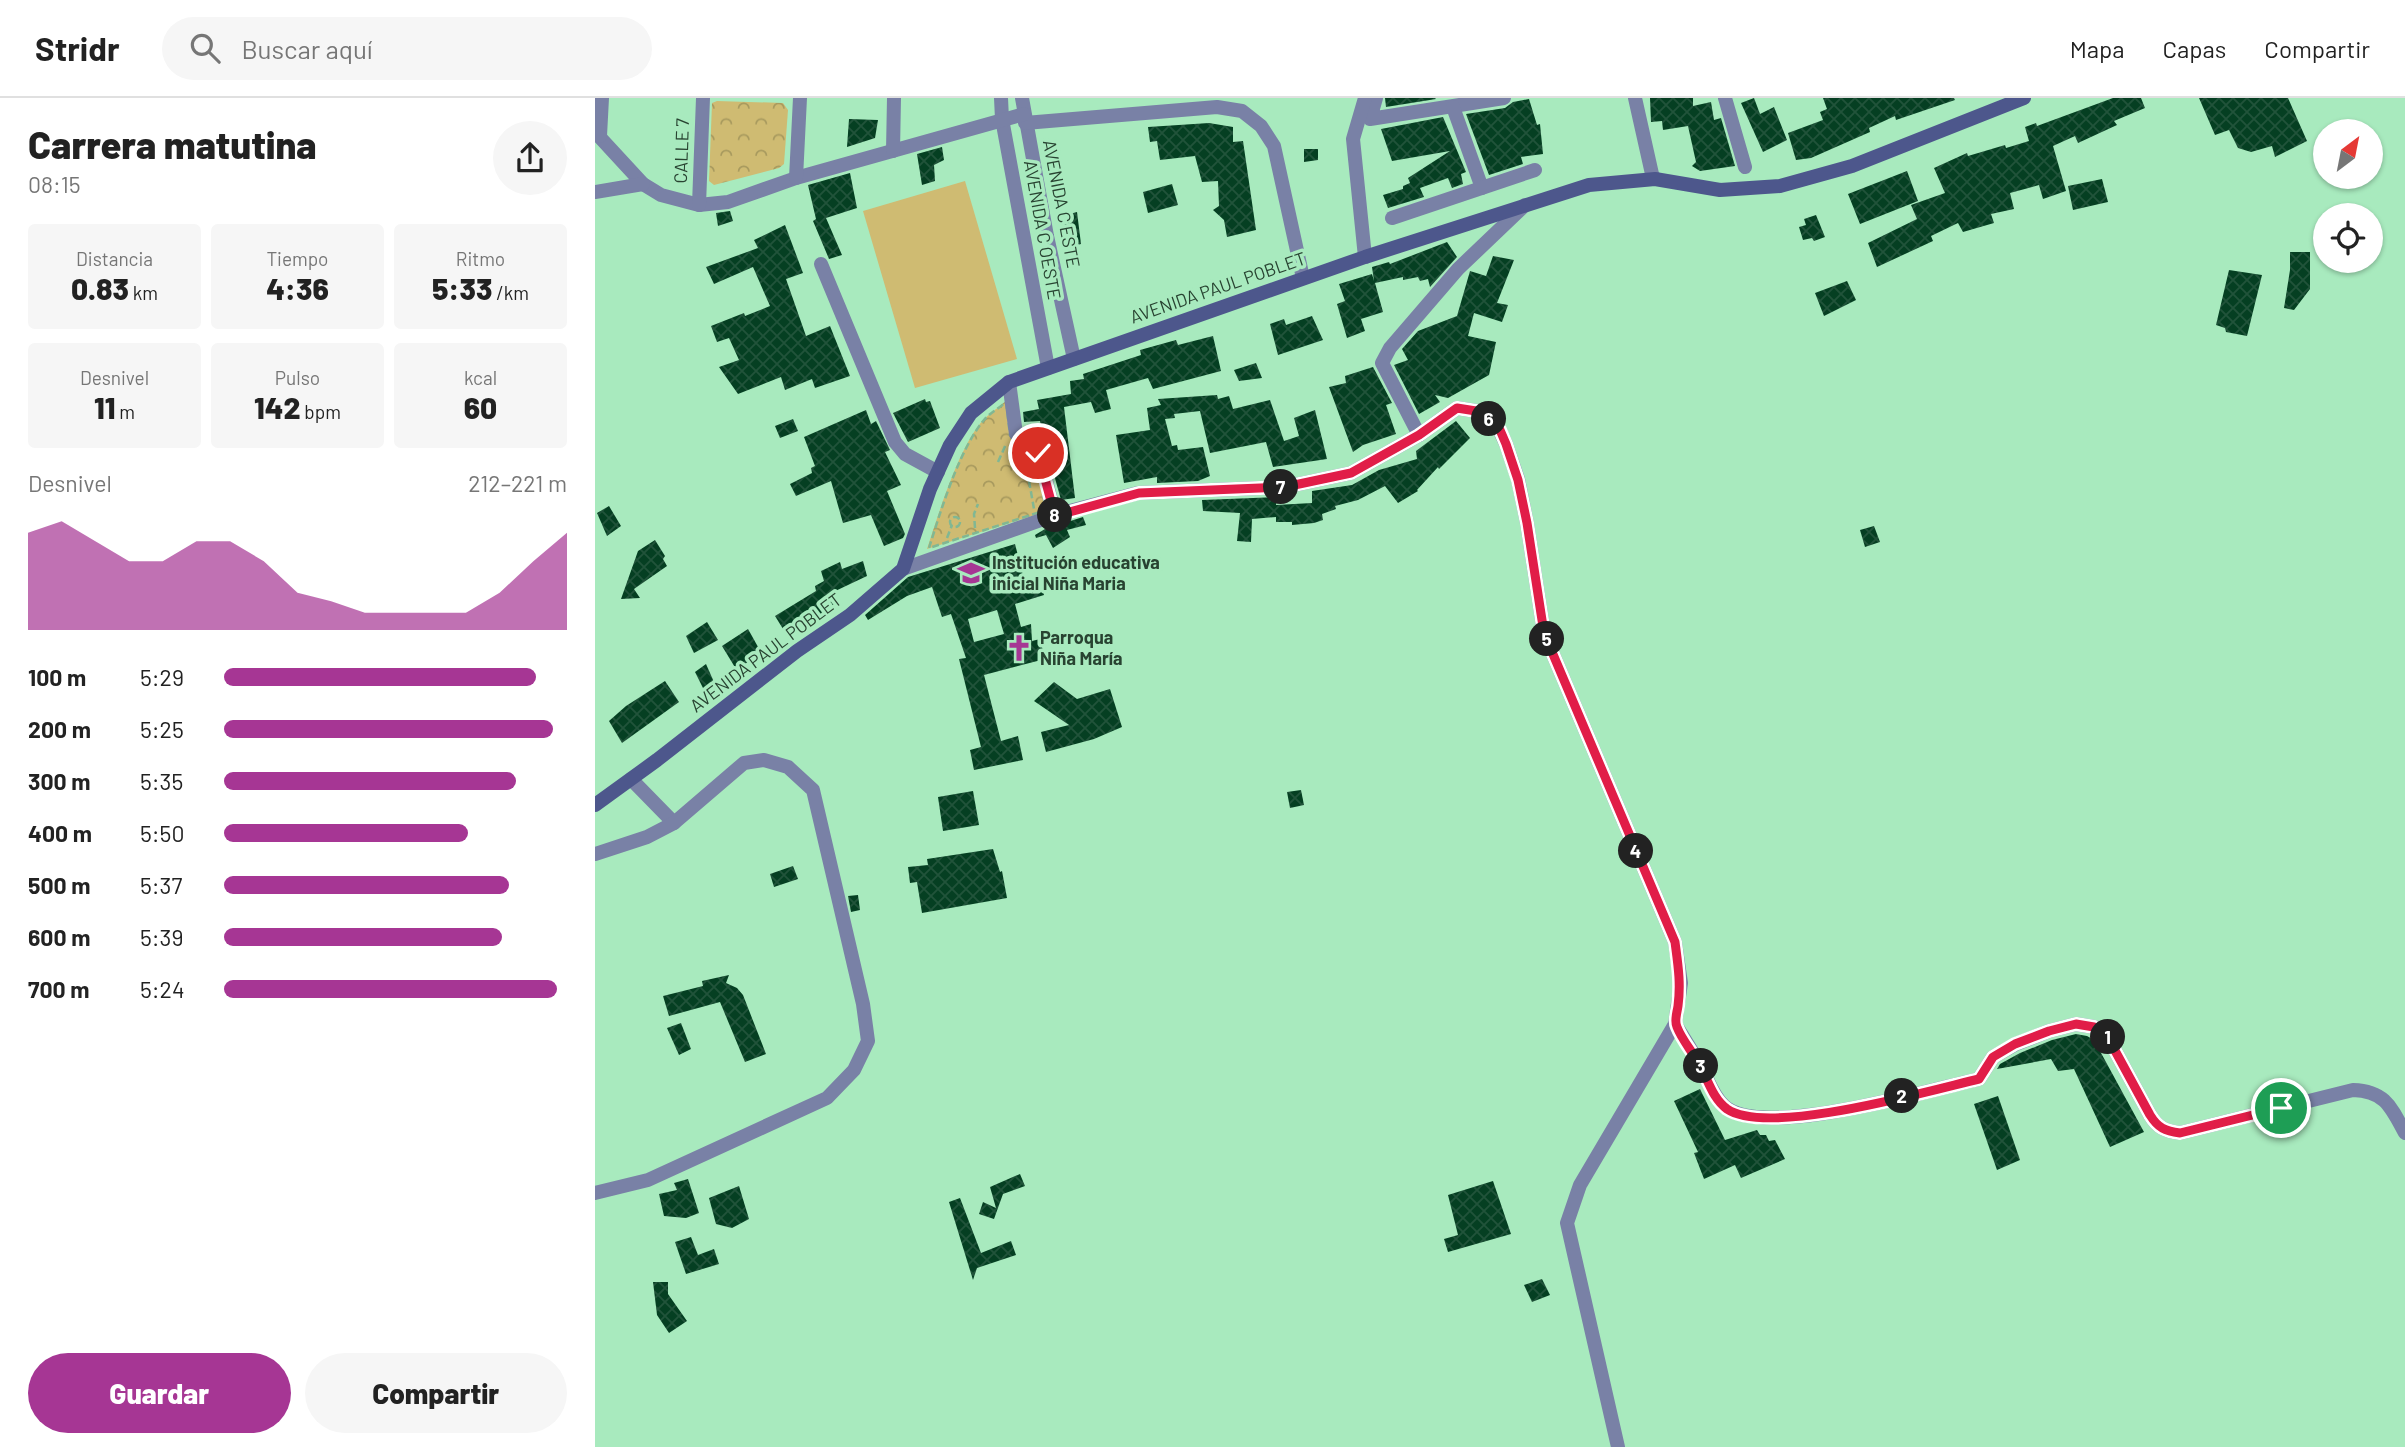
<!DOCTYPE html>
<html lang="es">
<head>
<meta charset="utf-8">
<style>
	:root { --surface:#fff; --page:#f6f6f6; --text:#222; --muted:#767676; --line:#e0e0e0; --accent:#a63694 }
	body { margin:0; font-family:Barlow,sans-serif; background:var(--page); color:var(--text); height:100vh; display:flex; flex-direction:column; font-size:26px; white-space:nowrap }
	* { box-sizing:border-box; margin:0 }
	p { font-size:23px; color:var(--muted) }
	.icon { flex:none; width:38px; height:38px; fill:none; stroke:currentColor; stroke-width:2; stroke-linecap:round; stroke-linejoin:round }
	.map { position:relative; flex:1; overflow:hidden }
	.side { display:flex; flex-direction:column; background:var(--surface); width:595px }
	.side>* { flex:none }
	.needle { width:46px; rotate:32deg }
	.fabs { position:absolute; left:1718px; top:21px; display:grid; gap:14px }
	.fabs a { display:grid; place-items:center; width:70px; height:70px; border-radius:50%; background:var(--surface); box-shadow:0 2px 5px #0004; font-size:35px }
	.pin { position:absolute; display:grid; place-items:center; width:60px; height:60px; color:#fff; margin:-30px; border:4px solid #fff; border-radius:50%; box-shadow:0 2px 7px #0007 }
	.km { position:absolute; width:35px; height:35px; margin:-18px; border-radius:50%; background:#222; color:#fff; font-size:19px; line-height:35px; text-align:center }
	.round { display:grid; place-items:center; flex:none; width:74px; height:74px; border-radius:37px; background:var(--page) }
	.summary { display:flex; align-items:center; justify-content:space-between; height:119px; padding:0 28px }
	h1 { font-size:38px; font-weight:800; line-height:52px }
	.stats { display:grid; grid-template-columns:repeat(3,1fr); gap:10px; height:119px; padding:7px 28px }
	.stats div { display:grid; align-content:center; border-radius:7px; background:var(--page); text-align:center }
	.stats b { font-size:30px; font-weight:800 }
	.stats small { font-size:19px; font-weight:400 }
	.stats p { font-size:19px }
	.chart { height:196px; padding:14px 28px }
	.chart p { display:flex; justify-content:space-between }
	.chart svg { width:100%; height:126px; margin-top:7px; fill:var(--accent); opacity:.7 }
	.primary-button { display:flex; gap:14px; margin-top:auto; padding:14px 28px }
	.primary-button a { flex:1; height:80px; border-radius:42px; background:var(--accent); color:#fff; font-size:28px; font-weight:800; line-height:80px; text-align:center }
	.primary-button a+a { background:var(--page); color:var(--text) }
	ul { padding:0 28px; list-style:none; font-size:23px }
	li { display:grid; grid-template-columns:112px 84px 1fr; align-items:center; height:52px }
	li i { height:18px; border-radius:9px; background:var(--accent) }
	header { display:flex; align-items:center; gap:42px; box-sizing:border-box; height:98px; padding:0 35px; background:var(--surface); border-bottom:2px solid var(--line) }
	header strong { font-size:33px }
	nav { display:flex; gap:38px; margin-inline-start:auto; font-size:24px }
	.search { width:490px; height:63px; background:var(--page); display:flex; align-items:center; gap:18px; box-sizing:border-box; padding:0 24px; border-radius:38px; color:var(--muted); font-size:26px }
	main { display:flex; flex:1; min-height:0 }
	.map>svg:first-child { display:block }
</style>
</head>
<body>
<header>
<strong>Stridr</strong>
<div class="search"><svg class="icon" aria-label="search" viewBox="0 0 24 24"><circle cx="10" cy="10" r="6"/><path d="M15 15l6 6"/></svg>Buscar aquí</div>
<nav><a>Mapa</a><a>Capas</a><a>Compartir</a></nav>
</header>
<main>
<section class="side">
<div class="summary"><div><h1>Carrera matutina</h1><p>08:15</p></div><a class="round"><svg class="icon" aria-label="share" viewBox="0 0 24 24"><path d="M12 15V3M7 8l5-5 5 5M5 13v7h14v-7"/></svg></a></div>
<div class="stats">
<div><p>Distancia</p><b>0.83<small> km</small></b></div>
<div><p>Tiempo</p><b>4:36</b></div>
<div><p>Ritmo</p><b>5:33<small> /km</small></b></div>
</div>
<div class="stats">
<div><p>Desnivel</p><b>11<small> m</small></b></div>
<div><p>Pulso</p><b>142<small> bpm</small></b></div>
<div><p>kcal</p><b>60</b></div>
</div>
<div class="chart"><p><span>Desnivel</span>212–221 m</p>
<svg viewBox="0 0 160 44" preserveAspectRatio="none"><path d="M0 44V10L10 6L20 13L30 20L40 20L50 13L60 13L70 20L80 31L90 34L100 38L110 38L120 38L130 38L140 31L150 20L160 10V44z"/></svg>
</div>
<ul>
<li><b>100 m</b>5:29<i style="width:91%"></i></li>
<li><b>200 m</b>5:25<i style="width:96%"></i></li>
<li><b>300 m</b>5:35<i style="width:85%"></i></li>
<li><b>400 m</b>5:50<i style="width:71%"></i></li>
<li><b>500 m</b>5:37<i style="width:83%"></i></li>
<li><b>600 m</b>5:39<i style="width:81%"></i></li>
<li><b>700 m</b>5:24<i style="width:97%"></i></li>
</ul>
<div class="primary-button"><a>Guardar</a><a>Compartir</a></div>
</section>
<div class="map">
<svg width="1810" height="1349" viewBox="0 0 1810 1349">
	<defs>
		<pattern id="park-crowns" width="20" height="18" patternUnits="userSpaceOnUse" patternTransform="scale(1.75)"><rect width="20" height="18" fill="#cfbb72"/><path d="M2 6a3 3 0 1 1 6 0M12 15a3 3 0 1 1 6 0" fill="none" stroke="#a89a5e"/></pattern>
		<pattern id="building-cross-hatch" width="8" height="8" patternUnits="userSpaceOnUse" patternTransform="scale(1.75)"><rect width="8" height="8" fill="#053f22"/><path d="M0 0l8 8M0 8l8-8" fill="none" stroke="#21533a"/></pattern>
	</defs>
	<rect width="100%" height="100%" fill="#a8eabe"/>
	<g fill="url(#park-crowns)">
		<polygon points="122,3 188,5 193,12 189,66 184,70 119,87 114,83 117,5"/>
		<path d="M412,302L417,336L443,359L451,406L446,415L332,451C344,415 364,347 390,320C397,314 405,308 412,302Z"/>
	</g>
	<polygon fill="#cfbb72" points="370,83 422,261 320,290 268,113"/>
	<g fill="url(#building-cross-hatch)" fill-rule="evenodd">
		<polygon points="790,0 840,0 841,1 791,9"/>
		<polygon points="1055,0 1098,0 1098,8 1116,4 1119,22 1126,20 1140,68 1105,73 1097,68 1101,64 1093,28 1068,32 1067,23 1056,24"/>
		<polygon points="1159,0 1165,16 1179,9 1192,42 1168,54 1146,5"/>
		<polygon points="1228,0 1359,0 1360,2 1301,22 1300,18 1274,30 1275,34 1216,60 1201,62 1193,35 1228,22 1225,14 1232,11"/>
		<polygon points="1518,0 1546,0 1550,10 1519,23 1522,27 1483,45 1480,38 1458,48 1471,93 1448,101 1444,87 1415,95 1419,111 1396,116 1399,125 1368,134 1363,125 1336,138 1338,143 1282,169 1273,145 1322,121 1316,107 1350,95 1339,70 1372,55 1373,58 1410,47 1411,50 1434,43 1430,29 1441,25 1442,28"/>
		<polygon points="1604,0 1693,0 1712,43 1680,59 1677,48 1656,54 1643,50 1634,32 1620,37"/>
		<polygon points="934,1 942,27 945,26 948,56 926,59 928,66 894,77 871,16 910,10 918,4"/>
		<polygon points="848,19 871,74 866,76 868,86 857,90 853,80 825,90 829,99 793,110 788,97 808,91 808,88 815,85 813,80 855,53 797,63 786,31"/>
		<polygon points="254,21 283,22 280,40 252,49"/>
		<polygon points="614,25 638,29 638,44 648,43 661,132 632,139 629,122 618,112 624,108 623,83 607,84 600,58 565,62 562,43 555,44 553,29"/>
		<polygon points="347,49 349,62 339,67 340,83 327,87 322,56"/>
		<polygon points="709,51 723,51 723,62 709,64"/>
		<polygon points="1312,73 1323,103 1265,126 1253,96"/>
		<polygon points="255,75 262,110 231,120 247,157 234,161 218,123 221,121 213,87"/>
		<polygon points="1507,81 1513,104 1478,112 1473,88"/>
		<polygon points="577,86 583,107 553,115 548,94"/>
		<polygon points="135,113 138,123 123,128 121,115"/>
		<polygon points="482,114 486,146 474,149 467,118"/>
		<polygon points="1221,117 1230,139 1219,143 1217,140 1208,142 1204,129 1211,127 1209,121"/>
		<polygon points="190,127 208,175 191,181 211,238 235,228 255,278 220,290 217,281 190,292 186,279 143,296 124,269 144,262 134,240 122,244 116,228 149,215 150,218 175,208 158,169 119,186 111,169 163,150 159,142"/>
		<polygon points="852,144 862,159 835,189 833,181 825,183 823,179 808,182 808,179 780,185 788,214 766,221 770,233 752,240 742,206 750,203 744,186 777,176 779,183 777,169 794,164 795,166"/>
		<polygon points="1695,154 1715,154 1715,191 1699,212 1689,210 1695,172"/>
		<polygon points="898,158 919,162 902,205 913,207 907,224 879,215 873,238 901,244 894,277 853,300 840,297 845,304 824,316 799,267 813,262 807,251 823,233 862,218 875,173 891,178"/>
		<polygon points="1634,172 1667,177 1652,238 1631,234 1630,230 1621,227"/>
		<polygon points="1252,183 1261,202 1229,218 1220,195"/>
		<polygon points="717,218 728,242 683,257 675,226 689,221 691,227"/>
		<polygon points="618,238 626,273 558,291 553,280 511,292 516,311 500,315 496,304 469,309 480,400 466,402 453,355 450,349 445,323 429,324 428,314 444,311 442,302 476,296 475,283 489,281 488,276 546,257 545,252 581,242 583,247"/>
		<polygon points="661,265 667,280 644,283 639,272"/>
		<polygon points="778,269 797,305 791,307 801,336 768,347 758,354 734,289 751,285 750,278"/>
		<polygon points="622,297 623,301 634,298 638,311 675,302 689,343 704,338 699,320 720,312 732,361 678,369 671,344 615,355 605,313 579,316 580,320 570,321 577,348 582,347 583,352 608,349 615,378 603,383 562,385 562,379 529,385 521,337 555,332 552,310 566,307 563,301"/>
		<polygon points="330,301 331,304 335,303 345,330 313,344 298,315"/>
		<polygon points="271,312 276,326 281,323 295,352 290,354 306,387 292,393 310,436 308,440 289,448 276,417 248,425 236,383 201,398 195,386 217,375 216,370 220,368 209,339"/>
		<polygon points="198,321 203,333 185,340 180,328"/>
		<polygon points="861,323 875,340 844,371 843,369 822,392 823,393 803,405 790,388 763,402 740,408 741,411 727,416 728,422 719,425 697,427 697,424 681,424 681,419 657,421 656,444 642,443 645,415 608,413 607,402 682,399 681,407 717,405 717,393 757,387 784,372 822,361 821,353"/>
		<polygon points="14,408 26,428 12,438 2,415"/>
		<polygon points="488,419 491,427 472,432 475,439 458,450 451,437 441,440 440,437 450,431"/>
		<polygon points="1279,428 1285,444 1270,449 1265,432"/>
		<polygon points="60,442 70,458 68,461 72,468 39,491 45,500 26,501 43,453"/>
		<path d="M420,446L430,485L444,480L449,497L420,506L426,529L436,526L437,543L445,541L450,561L389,577L406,643L423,638L428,662L379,672L375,652L386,649L364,561L371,560L356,516L347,519L337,489L312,498L273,522L270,517L313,479ZM402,512L409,536L379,544L373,521Z"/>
		<polygon points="268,463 272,478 234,496 241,509 227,515 229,517 222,522 193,539 180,518 221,493 220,488 229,483 226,473 245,464 247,471"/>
		<polygon points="112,524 123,542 99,555 91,538"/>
		<polygon points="153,531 167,556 141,571 127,548"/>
		<polygon points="111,566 119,584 109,592 100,574"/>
		<polygon points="70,583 84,604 27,645 14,623 31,608"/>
		<polygon points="459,584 482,601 515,591 527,629 499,641 451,654 446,634 474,627 439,603"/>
		<polygon points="706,692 709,707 695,710 692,694"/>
		<polygon points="378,693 384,727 348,733 343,699"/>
		<polygon points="398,751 405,774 407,773 412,800 327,815 322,784 315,785 313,769 333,767 332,761"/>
		<polygon points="198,768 203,781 179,789 175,776"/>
		<polygon points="263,797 265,812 256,814 253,798"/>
		<polygon points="134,877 131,885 142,890 148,897 171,956 150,964 125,904 74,918 68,898 108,888 107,883"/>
		<polygon points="86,925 96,951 84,957 72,930"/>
		<polygon points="1481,936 1492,938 1499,942 1549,1034 1515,1049 1479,971 1463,973 1456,961 1402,971 1405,966 1425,955 1457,942"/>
		<polygon points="1105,991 1130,1042 1162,1032 1165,1037 1171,1037 1174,1043 1180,1042 1190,1061 1146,1080 1140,1067 1109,1081 1099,1055 1103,1054 1079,1003"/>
		<polygon points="1403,998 1425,1062 1402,1072 1379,1006"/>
		<polygon points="425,1076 430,1088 408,1096 399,1121 384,1116 388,1104 401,1110 395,1089"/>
		<polygon points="93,1081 104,1115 91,1120 69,1118 64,1096 82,1092 79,1085"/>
		<polygon points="898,1083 916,1136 853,1154 849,1141 863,1137 853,1097"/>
		<polygon points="144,1088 154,1121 137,1130 121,1126 114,1100"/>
		<polygon points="365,1100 386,1155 416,1143 421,1157 382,1170 378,1182 354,1104"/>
		<polygon points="96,1139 103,1157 119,1151 124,1166 91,1176 80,1144"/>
		<polygon points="947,1181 955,1197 937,1204 929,1187"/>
		<polygon points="58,1184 73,1184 73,1196 92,1223 74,1235 62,1217"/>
	</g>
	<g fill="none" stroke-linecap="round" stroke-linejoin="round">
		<g stroke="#81b793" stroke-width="2.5" stroke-dasharray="7 3.5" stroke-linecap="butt">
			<path d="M411,304L415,337L441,359L450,407L445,414L334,450C346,412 364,352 389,322C395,315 404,310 411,304Z"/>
			<polyline points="403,364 411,346"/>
			<polyline points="434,383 439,411"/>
			<circle cx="360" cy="424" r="5"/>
			<polyline points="380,430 379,416 383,406"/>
			<polyline points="352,440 357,427"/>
		</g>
		<g stroke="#7981a6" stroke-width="14">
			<polyline points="406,0 407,21 453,270"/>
			<polyline points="427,0 452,138 479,261"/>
			<polyline points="781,0 775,21 909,0"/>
			<polyline points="1040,0 1057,76 1060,81"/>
			<polyline points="1130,0 1150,69"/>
			<polyline points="858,9 887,90"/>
			<polyline points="430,25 622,9 647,13 666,28 679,48 708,180"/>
			<polyline points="0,34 48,86 66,97 104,107 133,104 201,80 429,16"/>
			<polyline points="5,38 7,0"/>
			<polyline points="298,53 299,0"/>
			<polyline points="201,80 205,0"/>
			<polyline points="0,94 48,86"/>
			<polyline points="104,107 108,0"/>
			<polyline points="797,120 940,72"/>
			<polyline points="770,159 758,41 770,0"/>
			<polyline points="226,166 300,344 310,356 343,374"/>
			<polyline points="414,284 421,336 444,357 460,417"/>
			<polyline points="824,337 787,265 795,250 863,171 930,107"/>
			<polyline points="308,471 460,417 543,395 690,389 756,375 824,337 862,310 881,313 893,320 905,333 911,346 923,381 932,425 949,535 1080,844 1086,885 1080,926 985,1087 972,1125 1023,1349"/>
			<polyline points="36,681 79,725"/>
			<polyline points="0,756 52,739 79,725 149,665 169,662 193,669 218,692 268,906 273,943 259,972 232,1000 53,1082 0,1095"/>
			<path d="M1080,926C1089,940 1097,953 1105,967C1113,981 1117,997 1129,1008C1167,1042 1334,992 1384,981L1398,959L1421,946L1454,933L1481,926L1499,929L1511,936L1555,1017C1563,1030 1570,1033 1585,1035L1758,992C1790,993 1796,1009 1810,1035"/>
		</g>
		<polyline stroke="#4d578c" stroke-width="14" points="0,707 62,662 202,553 255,517 308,471 335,391 355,347 376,315 414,284 770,159 994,87 1060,81 1125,92 1185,88 1257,68 1429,0"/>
	</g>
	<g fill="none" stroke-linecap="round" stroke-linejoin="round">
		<defs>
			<path id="route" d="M443,355L460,418L544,395L690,389L756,375L824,337L862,310L881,313L893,320L905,332L911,346L923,382L932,425L949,535L1080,844C1083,867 1086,885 1083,908C1082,915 1079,923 1082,929C1087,942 1097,953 1104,966C1113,981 1117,1000 1132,1011C1173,1039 1333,993 1384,981L1398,959L1420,946L1454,933L1481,926L1499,929L1511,936L1555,1017C1563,1030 1570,1033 1585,1035L1686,1010"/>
		</defs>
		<use href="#route" stroke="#fff" stroke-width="14"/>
		<use href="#route" stroke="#e11d48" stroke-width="9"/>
	</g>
	<defs>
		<symbol id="school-bare" viewBox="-9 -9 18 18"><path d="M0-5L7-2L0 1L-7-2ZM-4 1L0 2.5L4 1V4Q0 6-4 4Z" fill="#a63694" stroke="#a8eabe" stroke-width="2.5" paint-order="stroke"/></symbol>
		<symbol id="church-bare" viewBox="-9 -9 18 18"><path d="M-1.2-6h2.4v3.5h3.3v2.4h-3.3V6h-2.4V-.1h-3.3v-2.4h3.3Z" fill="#a63694" stroke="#a8eabe" stroke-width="2.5" paint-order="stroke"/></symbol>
	</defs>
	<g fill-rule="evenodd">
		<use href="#school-bare" x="357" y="456" width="38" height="38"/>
		<use href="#church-bare" x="405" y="531" width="38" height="38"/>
	</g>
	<g text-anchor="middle" stroke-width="7" stroke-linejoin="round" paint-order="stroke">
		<g font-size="18" fill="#284331" stroke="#a8eabe">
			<text transform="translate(87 53) rotate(-88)" y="6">CALLE 7</text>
			<text transform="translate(466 106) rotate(79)" y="6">AVENIDA C ESTE</text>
			<text transform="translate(447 132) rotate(80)" y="6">AVENIDA C OESTE</text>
			<text transform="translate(623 190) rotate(-19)" y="6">AVENIDA PAUL POBLET</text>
			<text transform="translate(171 555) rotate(-37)" y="6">AVENIDA PAUL POBLET</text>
		</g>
		<g font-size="18" font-weight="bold" fill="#284331" stroke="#a8eabe" text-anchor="start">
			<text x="397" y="471">Institución educativa<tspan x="397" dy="21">inicial Niña Maria</tspan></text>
			<text x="445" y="546">Parroqua<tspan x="445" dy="21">Niña María</tspan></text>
		</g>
	</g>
</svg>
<div class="fabs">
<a><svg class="needle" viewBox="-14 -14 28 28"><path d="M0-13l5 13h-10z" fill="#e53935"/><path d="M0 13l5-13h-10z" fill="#767676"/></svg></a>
<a><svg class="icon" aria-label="locate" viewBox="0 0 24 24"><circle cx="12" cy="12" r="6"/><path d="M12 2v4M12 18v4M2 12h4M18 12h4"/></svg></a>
</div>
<div class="pin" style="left:1686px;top:1010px;background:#1e9e55"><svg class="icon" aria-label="arrive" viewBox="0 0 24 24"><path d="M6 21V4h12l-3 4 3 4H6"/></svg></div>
<div class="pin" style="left:443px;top:355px;background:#d93025"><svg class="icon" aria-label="check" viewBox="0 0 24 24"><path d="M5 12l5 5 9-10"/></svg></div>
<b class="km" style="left:1513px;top:939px">1</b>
<b class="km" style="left:1307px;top:998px">2</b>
<b class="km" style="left:1106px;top:968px">3</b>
<b class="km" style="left:1041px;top:753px">4</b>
<b class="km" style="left:952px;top:541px">5</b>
<b class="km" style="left:894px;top:321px">6</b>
<b class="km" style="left:686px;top:389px">7</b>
<b class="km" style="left:460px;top:417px">8</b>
</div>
</main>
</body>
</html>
